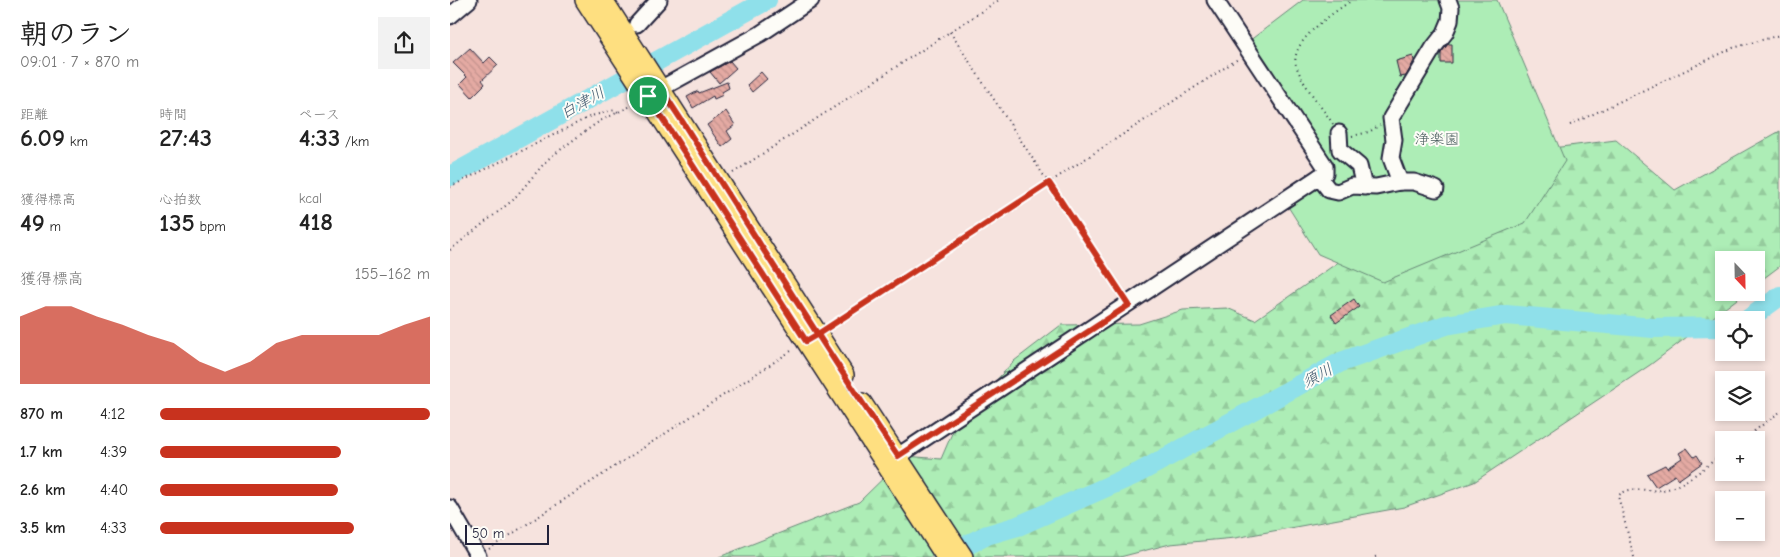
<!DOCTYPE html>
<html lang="ja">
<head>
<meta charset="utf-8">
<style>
	:root { --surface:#fff; --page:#f2f2f2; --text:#222; --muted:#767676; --accent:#c8321e }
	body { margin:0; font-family:"Comic Neue","Klee One",sans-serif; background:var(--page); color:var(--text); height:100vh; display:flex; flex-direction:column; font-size:19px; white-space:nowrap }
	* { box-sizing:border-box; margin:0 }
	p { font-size:16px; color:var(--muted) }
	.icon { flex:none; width:28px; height:28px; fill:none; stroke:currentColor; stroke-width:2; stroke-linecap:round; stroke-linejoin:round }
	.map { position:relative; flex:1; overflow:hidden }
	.sheet { display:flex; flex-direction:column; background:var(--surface); width:450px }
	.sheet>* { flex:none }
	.needle { width:32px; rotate:158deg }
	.tools { position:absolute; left:1265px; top:251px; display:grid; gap:10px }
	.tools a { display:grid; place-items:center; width:50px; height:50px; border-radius:0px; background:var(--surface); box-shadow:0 2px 8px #0003; font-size:25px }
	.scale { position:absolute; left:15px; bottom:12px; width:84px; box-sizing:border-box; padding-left:5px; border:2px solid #22223b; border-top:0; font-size:14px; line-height:18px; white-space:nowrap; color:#22223b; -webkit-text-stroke:4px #fdfcf7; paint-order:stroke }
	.pin { position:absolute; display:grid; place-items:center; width:42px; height:42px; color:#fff; margin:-21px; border:2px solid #fff; border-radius:50%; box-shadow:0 1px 5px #0007 }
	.round { display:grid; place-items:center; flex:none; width:52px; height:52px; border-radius:0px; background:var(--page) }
	.headline { display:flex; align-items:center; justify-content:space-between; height:85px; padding:0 20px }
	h1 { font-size:28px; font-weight:700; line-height:38px }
	.figures { display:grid; grid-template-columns:repeat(3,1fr); gap:8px; height:85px; padding:5px 20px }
	.figures div { display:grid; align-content:center }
	.figures b { font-size:25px; font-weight:700 }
	.figures small { font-size:14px; font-weight:400 }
	.figures p { font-size:14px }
	.chart { height:140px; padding:10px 20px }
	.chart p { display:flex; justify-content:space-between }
	.chart svg { width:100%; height:90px; margin-top:5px; fill:var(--accent); opacity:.7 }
	ul { padding:0 20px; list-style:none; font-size:16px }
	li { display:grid; grid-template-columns:80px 60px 1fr; align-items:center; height:38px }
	li i { height:12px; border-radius:6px; background:var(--accent) }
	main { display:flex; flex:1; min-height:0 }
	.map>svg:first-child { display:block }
</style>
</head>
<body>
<main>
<section class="sheet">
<div class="headline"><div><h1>朝のラン</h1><p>09:01 · 7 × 870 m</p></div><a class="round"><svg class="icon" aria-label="share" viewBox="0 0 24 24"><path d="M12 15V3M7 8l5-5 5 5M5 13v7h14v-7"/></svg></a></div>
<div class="figures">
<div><p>距離</p><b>6.09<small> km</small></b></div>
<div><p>時間</p><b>27:43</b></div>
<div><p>ペース</p><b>4:33<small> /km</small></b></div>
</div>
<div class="figures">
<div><p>獲得標高</p><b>49<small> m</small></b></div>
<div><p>心拍数</p><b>135<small> bpm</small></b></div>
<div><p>kcal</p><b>418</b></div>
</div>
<div class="chart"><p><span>獲得標高</span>155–162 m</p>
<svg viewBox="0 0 160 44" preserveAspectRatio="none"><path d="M0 44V11L10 6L20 6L30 11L40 15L50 20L60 24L70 33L80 38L90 33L100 24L110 20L120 20L130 20L140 20L150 15L160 11V44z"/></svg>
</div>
<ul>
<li><b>870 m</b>4:12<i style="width:100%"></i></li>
<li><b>1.7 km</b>4:39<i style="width:67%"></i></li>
<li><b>2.6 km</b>4:40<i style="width:66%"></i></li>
<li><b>3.5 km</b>4:33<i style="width:72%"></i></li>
</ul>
</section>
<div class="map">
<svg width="1330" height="557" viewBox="0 0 1330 557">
	<defs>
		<pattern id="forest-firs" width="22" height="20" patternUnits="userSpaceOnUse" patternTransform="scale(1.25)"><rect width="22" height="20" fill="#adedb6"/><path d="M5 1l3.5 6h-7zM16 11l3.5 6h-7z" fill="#95cb9d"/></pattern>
		<pattern id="building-back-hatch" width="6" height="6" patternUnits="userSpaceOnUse" patternTransform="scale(1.25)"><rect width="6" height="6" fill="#e4aaa3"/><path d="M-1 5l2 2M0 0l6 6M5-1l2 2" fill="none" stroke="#c3928d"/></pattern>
	</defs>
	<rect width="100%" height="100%" fill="#f6e3de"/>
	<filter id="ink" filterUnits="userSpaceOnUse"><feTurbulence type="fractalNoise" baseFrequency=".02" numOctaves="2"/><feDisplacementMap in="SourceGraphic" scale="10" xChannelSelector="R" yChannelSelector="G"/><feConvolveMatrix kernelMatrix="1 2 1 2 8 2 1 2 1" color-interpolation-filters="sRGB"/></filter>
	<g filter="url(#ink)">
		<polygon fill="url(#forest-firs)" stroke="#688878" points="1330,131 1330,266 1306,284 1306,260 1274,260 1274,292 1295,293 1200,365 1024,482 954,507 785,538 720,544 670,557 269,557 409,502 456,456 491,459 506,424 564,361 611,325 689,324 733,310 777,308 805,320 949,220 1063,153 1166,140 1225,190"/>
		<polygon fill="#adedb6" stroke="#688878" points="853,0 1047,0 1115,161 1075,223 933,282 868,254 837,205 880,177 799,41"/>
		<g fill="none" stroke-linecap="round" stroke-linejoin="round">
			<g stroke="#8fe0ea" stroke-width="20">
				<polyline points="0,176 317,0"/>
				<polyline points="1297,320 1330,296"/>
				<polyline points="493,557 537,535 568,526 688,473 891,362 996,325 1056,315 1203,328 1274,327"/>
			</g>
		</g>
		<g fill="url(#building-back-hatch)" stroke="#22223b">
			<polygon points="998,44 1002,44 1002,63 991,63 991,53"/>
			<polygon points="20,48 34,63 40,57 48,65 32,80 35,84 22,97 10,84 17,77 3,63"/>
			<polygon points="963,56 964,61 956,76 950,77 946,61"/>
			<polygon points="280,61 286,68 269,83 260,72"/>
			<polygon points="311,72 317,79 302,92 297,85"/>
			<polygon points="277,82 279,88 272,92 273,95 264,99 263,96 243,108 237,97 248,91 249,93"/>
			<polygon points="276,111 285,125 277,131 282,139 272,147 257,125"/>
			<polygon points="904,299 909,307 886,323 881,315"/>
			<polygon points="1237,448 1244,457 1247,455 1252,463 1228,480 1225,475 1206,487 1197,474 1215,465 1217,468 1232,458 1229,453"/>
		</g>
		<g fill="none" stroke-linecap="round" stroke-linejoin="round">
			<defs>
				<g id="minor">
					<polyline points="0,16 19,0"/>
					<polyline points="187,24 209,0"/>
					<polyline points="201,94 310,34 361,0"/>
					<polyline points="889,133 890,150 909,166 914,187"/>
					<polyline points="869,177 879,190 888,192 902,186 926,187 950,182 964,182 986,189"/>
					<polyline points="950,182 941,158 944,140 941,118 984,47 995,33 1000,21 1001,8 998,0"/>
					<polyline points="448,456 875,173 875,166 765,0"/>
					<polyline points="0,508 28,556"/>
				</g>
				<g id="major">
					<polyline points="135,0 496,557"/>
					<polyline points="153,0 394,375"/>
					<polyline points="412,403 513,557"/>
				</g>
			</defs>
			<use href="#minor" stroke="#22223b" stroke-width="19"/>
			<use href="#major" stroke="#22223b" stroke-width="22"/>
			<g stroke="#22223b" stroke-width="2" stroke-dasharray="1 4" stroke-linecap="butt">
				<polyline points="500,32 671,294"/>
				<path d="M883,124C871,106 855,88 847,68C836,42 884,13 902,0"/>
				<polyline points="1120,125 1283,48 1330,35"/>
				<polyline points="902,136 919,132 930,125"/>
				<polyline points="283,173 549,0"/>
				<polyline points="0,187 141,116 165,110 168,112"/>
				<polyline points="0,250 63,200 97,160 130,135 150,121 185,104"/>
				<polyline points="380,326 788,59"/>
				<polyline points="1292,440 1330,412"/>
				<polyline points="39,549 344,349"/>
				<polyline points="925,557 928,556"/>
				<path d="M1184,557L1168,496C1182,483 1200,494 1217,489C1237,484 1257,465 1274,453"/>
			</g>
			<use href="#minor" stroke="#fdfcf7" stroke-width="15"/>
			<use href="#major" stroke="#fedf80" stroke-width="19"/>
		</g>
	</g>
	<g fill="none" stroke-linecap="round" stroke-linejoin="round" filter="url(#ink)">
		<defs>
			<path id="route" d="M198,96L356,341L368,334L599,183L679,305L448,456C373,346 303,233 232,121L211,89L198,96"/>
		</defs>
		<use href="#route" stroke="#fff" stroke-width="10"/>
		<use href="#route" stroke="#c8321e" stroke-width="6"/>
	</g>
	<g text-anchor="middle" stroke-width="4" stroke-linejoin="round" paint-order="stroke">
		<g font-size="15" fill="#4c5f60" stroke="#fdfcf7">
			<text x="987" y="144">浄楽園</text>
		</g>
		<g font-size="16" font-style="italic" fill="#435b70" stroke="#fdfcf7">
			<text transform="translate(132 102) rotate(-29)" y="6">白津川</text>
			<text transform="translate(867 375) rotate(-29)" y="6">須川</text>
		</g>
	</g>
</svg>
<div class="tools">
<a><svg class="needle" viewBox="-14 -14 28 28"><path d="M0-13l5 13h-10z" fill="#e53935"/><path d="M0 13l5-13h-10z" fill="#767676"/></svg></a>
<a><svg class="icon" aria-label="locate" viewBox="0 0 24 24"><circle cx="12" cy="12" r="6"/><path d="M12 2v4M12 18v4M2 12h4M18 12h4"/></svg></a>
<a><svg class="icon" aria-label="layers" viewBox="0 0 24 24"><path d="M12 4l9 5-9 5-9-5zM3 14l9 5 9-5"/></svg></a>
<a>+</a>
<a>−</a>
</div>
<div class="scale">50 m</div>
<div class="pin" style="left:198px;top:96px;background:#1e9e55"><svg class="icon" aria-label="arrive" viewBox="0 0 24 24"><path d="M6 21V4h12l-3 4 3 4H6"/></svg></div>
</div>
</main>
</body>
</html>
